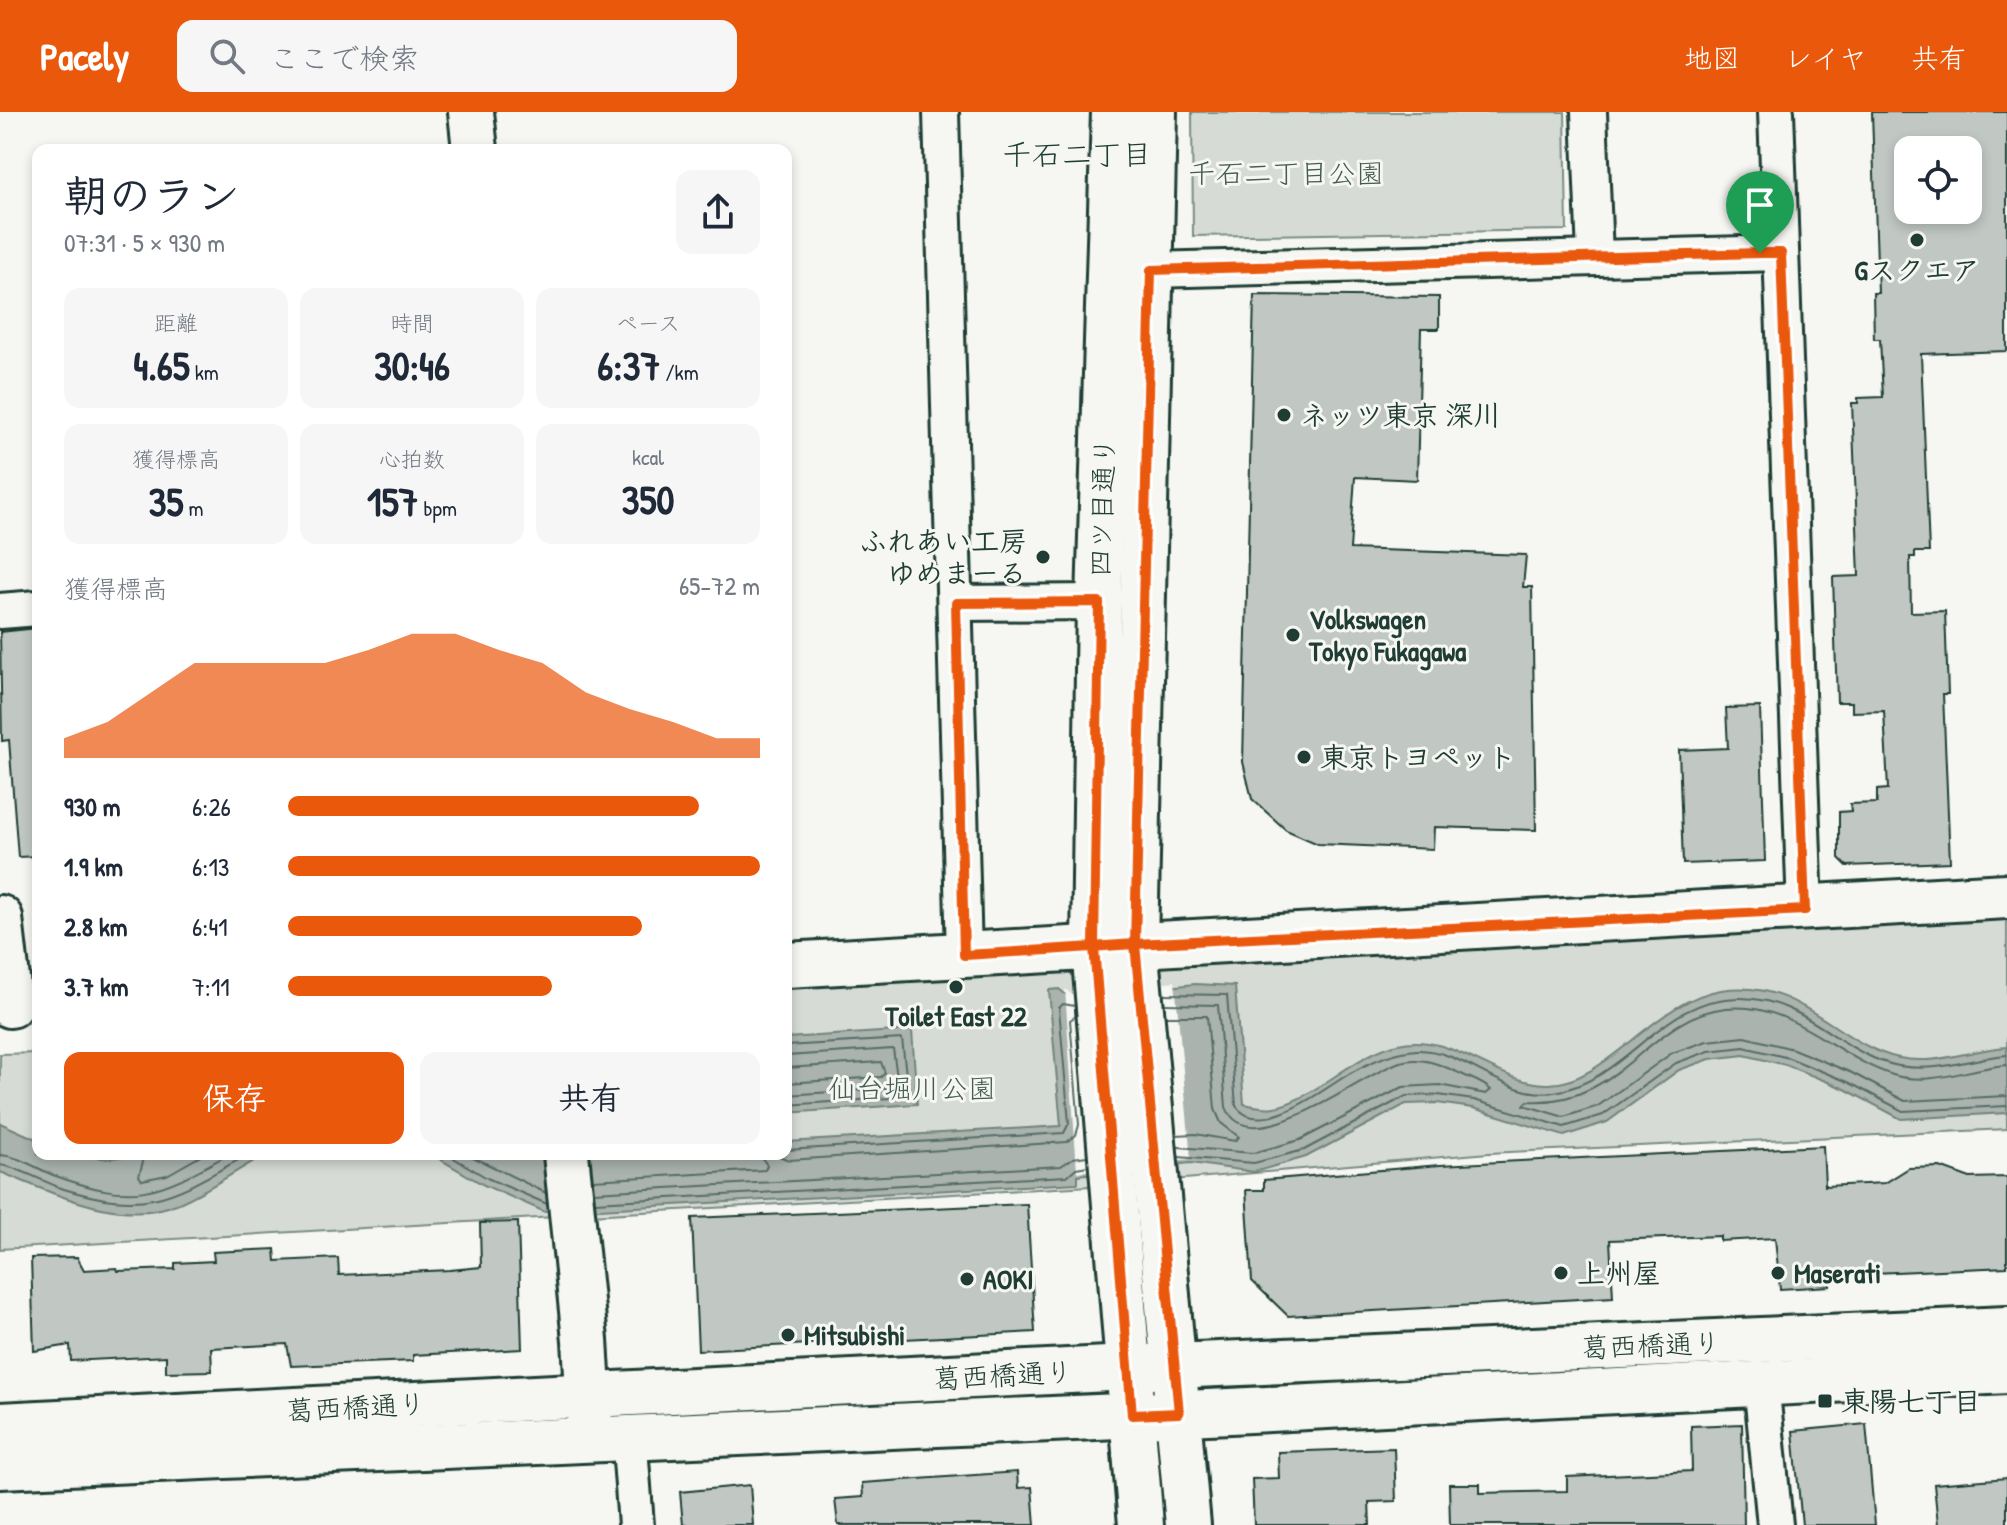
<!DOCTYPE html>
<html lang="ja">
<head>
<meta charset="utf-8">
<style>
	:root { --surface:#fff; --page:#f6f6f7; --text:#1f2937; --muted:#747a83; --accent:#ea580c }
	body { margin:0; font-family:"Patrick Hand","Klee One",sans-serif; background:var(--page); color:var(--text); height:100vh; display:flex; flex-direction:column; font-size:30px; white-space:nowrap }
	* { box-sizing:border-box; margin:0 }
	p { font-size:26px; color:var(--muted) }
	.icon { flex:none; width:44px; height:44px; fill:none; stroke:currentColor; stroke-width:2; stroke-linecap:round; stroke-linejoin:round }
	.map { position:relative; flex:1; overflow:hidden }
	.details { position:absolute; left:32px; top:32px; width:760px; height:1016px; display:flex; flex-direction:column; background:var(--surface); border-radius:16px; box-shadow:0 4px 12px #0003 }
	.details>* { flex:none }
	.buttons { position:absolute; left:1894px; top:24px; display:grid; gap:16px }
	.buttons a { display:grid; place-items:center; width:88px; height:88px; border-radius:16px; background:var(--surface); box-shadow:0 4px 12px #0003; font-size:40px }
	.pin { position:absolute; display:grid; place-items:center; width:68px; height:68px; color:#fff; margin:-82px -34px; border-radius:50% 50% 50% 0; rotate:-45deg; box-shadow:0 0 8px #0007 }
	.pin .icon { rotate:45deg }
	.round { display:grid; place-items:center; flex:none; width:84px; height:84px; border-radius:16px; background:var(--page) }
	.summary { display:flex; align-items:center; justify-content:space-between; height:136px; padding:0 32px }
	h1 { font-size:44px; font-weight:700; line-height:60px }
	.metrics { display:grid; grid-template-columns:repeat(3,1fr); gap:12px; height:136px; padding:8px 32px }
	.metrics div { display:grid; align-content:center; border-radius:16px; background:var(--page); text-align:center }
	.metrics b { font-size:40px; font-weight:700 }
	.metrics small { font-size:22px; font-weight:400 }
	.metrics p { font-size:22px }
	.chart { height:224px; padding:16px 32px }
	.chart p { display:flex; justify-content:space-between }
	.chart svg { width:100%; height:144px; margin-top:8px; fill:var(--accent); opacity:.7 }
	.action { display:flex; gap:16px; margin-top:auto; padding:16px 32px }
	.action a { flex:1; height:92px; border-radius:16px; background:var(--accent); color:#fff; font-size:32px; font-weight:700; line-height:92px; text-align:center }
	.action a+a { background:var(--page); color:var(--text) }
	ul { padding:0 32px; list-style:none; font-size:26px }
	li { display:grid; grid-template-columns:128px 96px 1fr; align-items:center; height:60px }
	li i { height:20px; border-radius:10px; background:var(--accent) }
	header { display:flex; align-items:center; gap:48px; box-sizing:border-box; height:112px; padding:0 40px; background:var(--accent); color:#fff }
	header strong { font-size:38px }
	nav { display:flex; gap:44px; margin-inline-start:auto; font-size:28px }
	.search { width:560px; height:72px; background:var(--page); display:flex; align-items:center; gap:20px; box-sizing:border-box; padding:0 28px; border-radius:16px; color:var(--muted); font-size:30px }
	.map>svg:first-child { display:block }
</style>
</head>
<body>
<header>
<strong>Pacely</strong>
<div class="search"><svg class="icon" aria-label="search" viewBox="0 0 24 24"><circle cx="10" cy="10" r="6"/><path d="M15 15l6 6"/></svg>ここで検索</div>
<nav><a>地図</a><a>レイヤ</a><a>共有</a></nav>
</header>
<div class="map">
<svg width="2007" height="1413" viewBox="0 0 2007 1413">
	<rect width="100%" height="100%" fill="#f6f6f2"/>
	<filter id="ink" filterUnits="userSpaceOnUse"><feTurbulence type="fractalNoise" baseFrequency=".0125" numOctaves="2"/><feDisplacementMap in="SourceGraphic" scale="16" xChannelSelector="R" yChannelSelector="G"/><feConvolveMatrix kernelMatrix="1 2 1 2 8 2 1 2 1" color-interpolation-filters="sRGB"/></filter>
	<g filter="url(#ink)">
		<g fill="#d6dbd6" stroke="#7a8c85" stroke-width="2">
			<polygon points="1192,0 1565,0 1567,118 1193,124"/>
			<polygon points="2007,802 2007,1017 1489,1041 1126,1072 0,1137 0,942 38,941 38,1042 786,1042 786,873"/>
		</g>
		<g fill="#aab3ae" stroke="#72847d" stroke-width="2">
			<path d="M1195,872L1235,874L1244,992C1254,994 1264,997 1274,995C1312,989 1354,942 1398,932C1452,919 1494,971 1547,972C1604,974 1655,888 1721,878C1801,866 1836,932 1899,946C1937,954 1971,937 2007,935V1001L1901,1007L1845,977L1786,953L1744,943L1710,947L1679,958L1607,1010L1564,1024L1473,996L1437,991L1406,992L1306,1045L1254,1060L1191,1051L1078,1063V1071L545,1100L484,1073L431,1042H786V1030L1061,1014L1049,878L1059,877L1070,886Z"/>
			<polygon points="912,918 917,992 786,1001 786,926"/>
			<path d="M0,1011L38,1028V1042H83L106,1047L140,1042H266C237,1058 209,1078 179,1091C121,1116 54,1081 0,1060Z"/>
		</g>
		<polygon fill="#f6f6f2" points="1175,869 1191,1047 1077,1060 1065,877 1071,882"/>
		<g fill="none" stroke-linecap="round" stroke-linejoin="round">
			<g stroke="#576c65" stroke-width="2">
				<path d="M1164,882L1227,883L1236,994C1261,1029 1326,975 1349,962C1370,950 1393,939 1417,938C1466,937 1504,988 1554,980C1628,969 1660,885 1740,886C1807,886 1842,944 1899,954C1940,961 1970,946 2007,943"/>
				<path d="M1165,892L1218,893L1226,995C1249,1054 1365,960 1400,950C1422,944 1439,952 1459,961C1469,966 1483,970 1491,978L1486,982L1439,973L1403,975L1300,1028L1253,1041L1178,1035"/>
				<polyline points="1166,904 1207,904 1215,997 1221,1011 1239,1025 1235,1029 1195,1022 1176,1023"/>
				<polyline points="786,934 902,927 908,981 905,985 786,993"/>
				<polyline points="786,944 893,937 898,972 894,976 786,983"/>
				<path d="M2007,953C1971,955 1932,975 1893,963C1835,945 1792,889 1726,896C1648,904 1622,995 1528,989L1524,993L1564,1005L1598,994L1672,941L1707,929L1745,925L1793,937L1852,961L1905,989L2007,984"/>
				<polyline points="786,956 881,950 885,961 881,965 786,971"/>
				<polyline points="786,1038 1064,1021 1069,1011 1059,896 1063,892 1075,894"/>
				<polyline points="145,1042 139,1064 142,1068 167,1063 204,1042"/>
				<polyline points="447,1042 487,1066 547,1092"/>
				<polyline points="467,1042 546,1081"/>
				<polyline points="774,1042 789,1048 1067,1030 1076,1023 1079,1013 1070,908 1076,904"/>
				<path d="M0,1043C18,1044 36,1056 53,1063C135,1093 155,1083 229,1042"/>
				<polyline points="1178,1045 1254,1051 1304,1038 1406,984 1438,983 1474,988 1564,1015 1603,1003 1676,951 1709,939 1744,935 1789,946 1848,970 1903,999 2007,994"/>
				<path d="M0,1053C21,1056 43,1070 64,1077C151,1104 175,1083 249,1042"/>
				<polyline points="593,1068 765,1058 767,1053 759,1042"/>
				<polyline points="594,1080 1061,1054 1073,1046 1087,1044"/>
				<polyline points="595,1090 1067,1064 1076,1056 1088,1054"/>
			</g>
		</g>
		<g fill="#c1c8c3" stroke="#1f3d34" stroke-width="2" fill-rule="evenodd">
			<path d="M1872,0H2007V239L1921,242L1929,440H1915V445H1910L1911,500L1945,499L1948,582H1943L1950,750L1847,754L1839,746V700L1851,699L1850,692L1877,691V678L1888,677L1884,599L1852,600V590H1837L1833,465L1859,464L1852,291H1858V286L1883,285L1880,227H1874L1873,181H1878ZM1908,38H1968V98H1908Z"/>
			<polygon points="1254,183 1439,185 1439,217 1421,217 1417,368 1355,365 1350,437 1526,443 1523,475 1532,475 1536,718 1434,715 1433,737 1318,732 1286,718 1252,687 1243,650"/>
			<polygon points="38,516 38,744 18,745 9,628 2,629 0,520"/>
			<polygon points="1760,595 1765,749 1683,752 1679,638 1728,636 1726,596"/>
			<polygon points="1823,1034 1825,1074 1885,1071 1909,1056 1940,1055 1970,1066 2007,1065 2007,1155 1829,1163 1830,1174 1780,1177 1775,1126 1720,1129 1720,1124 1610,1128 1613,1185 1288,1204 1252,1169 1246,1078 1264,1078 1264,1068 1440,1053"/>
			<polygon points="1027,1092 1035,1220 698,1238 692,1106"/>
			<polygon points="518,1110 522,1237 413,1243 413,1249 291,1254 287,1232 211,1236 212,1259 166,1260 166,1244 71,1249 70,1233 34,1239 31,1146 77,1145 84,1158 117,1156 118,1159 175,1157 175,1151 214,1149 213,1140 275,1137 276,1149 338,1146 339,1163 450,1158 481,1155 480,1111"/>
			<polygon points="1742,1312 1744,1413 1450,1413 1449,1372 1480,1372 1480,1381 1567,1379 1567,1365 1692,1359 1691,1314"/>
			<polygon points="1866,1312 1875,1413 1802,1413 1793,1319"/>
			<polygon points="1394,1336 1396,1389 1369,1390 1370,1413 1254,1413 1252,1367 1279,1366 1278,1340"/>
			<polygon points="1017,1360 1018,1376 1032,1375 1035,1413 838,1413 835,1387 863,1385 862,1371"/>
			<polygon points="2007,1366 2007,1413 1938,1413 1934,1372"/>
			<polygon points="750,1373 753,1413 683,1413 680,1380"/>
		</g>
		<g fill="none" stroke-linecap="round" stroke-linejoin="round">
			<defs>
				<g id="street">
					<polyline points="941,0 964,843"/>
					<polyline points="1589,0 1595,144"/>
					<polyline points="1776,0 1805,798"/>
					<polyline points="1151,158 1781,141"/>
					<polyline points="956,491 1099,490"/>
					<polyline points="0,499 38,496"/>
					<polyline points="1761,1270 1775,1413"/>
					<polyline points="631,1348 636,1413"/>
				</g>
				<g id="secondary">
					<polyline points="471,0 475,38"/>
					<polyline points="1114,0 1099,490 1094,835 1141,1413"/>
					<polyline points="1154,0 1135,832 1188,1413"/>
					<polyline points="0,806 10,893"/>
					<polyline points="786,853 2007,784"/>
					<polyline points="566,1042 585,1228 590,1313"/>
					<polyline points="0,1313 1128,1256 2007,1217"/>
					<polyline points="0,1354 1230,1299 2007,1259"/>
				</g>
			</defs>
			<use href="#street" stroke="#1f3d34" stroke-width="40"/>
			<use href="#secondary" stroke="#1f3d34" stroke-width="50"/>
			<use href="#street" stroke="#f6f6f2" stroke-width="34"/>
			<use href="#secondary" stroke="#f6f6f2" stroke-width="44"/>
		</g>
	</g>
	<g fill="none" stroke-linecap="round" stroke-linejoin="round" filter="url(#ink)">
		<defs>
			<path id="route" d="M1760,141L1151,158L1135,832C1078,836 1021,840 964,843L956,491L1099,490L1094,835L1132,1303L1179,1301L1135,832L1805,798L1781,141H1760"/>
		</defs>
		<use href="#route" stroke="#fff" stroke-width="16"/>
		<use href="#route" stroke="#ea580c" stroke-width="10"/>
	</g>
	<g fill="#1f3d34" stroke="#f6f6f2" stroke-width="3">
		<circle cx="1917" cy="128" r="8"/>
		<circle cx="1284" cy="303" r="8"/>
		<circle cx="1043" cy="445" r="8"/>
		<circle cx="1293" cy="523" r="8"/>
		<circle cx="1304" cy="645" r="8"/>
		<circle cx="956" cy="875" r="8"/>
		<circle cx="1561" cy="1161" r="8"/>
		<circle cx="1778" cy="1161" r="8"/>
		<circle cx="967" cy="1167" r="8"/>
		<circle cx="788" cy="1223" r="8"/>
		<rect x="1817" y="1281" width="16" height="16" rx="4"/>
	</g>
	<g text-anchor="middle" stroke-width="6" stroke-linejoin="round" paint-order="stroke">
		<g font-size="28" fill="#445d54" stroke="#f6f6f2">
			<text x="1286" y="71">千石二丁目公園</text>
			<text x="912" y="986">仙台堀川公園</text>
		</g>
		<g font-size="28" font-weight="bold" fill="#1f3d34" stroke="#f6f6f2" text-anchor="start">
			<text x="1917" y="168" text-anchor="middle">Gスクエア</text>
			<text x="1300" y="313">ネッツ東京 深川</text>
			<text x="1027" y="439" text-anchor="end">ふれあい工房<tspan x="1027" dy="32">ゆめまーる</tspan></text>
			<text x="1309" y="517">Volkswagen<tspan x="1309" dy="32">Tokyo Fukagawa</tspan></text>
			<text x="1320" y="655">東京トヨペット</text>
			<text x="956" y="914" text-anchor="middle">Toilet East 22</text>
			<text x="1577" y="1171">上州屋</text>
			<text x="1794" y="1171">Maserati</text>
			<text x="983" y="1177">AOKI</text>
			<text x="804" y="1233">Mitsubishi</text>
			<text x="1841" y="1299">東陽七丁目</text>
		</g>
		<g font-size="28" fill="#1f3d34" stroke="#f6f6f2">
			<text transform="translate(1102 395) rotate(-88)" y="10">四ツ目通り</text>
			<text transform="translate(1651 1233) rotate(-2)" y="10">葛西橋通り</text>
			<text transform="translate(1003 1263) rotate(-3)" y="10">葛西橋通り</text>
			<text transform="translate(356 1295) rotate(-3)" y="10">葛西橋通り</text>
		</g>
		<g font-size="30" fill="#1f3d34" stroke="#f6f6f2">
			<text x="1077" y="53">千石二丁目</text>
		</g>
	</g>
</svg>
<div class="buttons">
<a><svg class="icon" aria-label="locate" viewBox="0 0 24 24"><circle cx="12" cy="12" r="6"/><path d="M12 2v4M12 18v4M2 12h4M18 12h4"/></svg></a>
</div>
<div class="pin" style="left:1760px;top:141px;background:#1e9e55"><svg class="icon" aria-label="arrive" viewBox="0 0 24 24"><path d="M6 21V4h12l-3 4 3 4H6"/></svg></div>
<section class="details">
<div class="summary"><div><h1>朝のラン</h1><p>07:31 · 5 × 930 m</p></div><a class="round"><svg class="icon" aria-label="share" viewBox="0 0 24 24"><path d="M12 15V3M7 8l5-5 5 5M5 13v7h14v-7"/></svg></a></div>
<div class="metrics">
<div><p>距離</p><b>4.65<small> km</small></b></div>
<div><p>時間</p><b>30:46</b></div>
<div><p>ペース</p><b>6:37<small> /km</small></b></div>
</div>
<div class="metrics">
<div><p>獲得標高</p><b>35<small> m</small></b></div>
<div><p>心拍数</p><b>157<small> bpm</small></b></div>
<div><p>kcal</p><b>350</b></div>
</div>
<div class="chart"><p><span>獲得標高</span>65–72 m</p>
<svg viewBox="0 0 160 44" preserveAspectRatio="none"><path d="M0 44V38L10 33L20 24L30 15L40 15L50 15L60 15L70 11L80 6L90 6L100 11L110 15L120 24L130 29L140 33L150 38L160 38V44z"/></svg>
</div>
<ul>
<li><b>930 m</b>6:26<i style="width:87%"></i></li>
<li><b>1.9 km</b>6:13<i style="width:100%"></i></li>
<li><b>2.8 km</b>6:41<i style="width:75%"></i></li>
<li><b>3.7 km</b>7:11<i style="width:56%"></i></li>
</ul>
<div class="action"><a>保存</a><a>共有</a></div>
</section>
</div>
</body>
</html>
